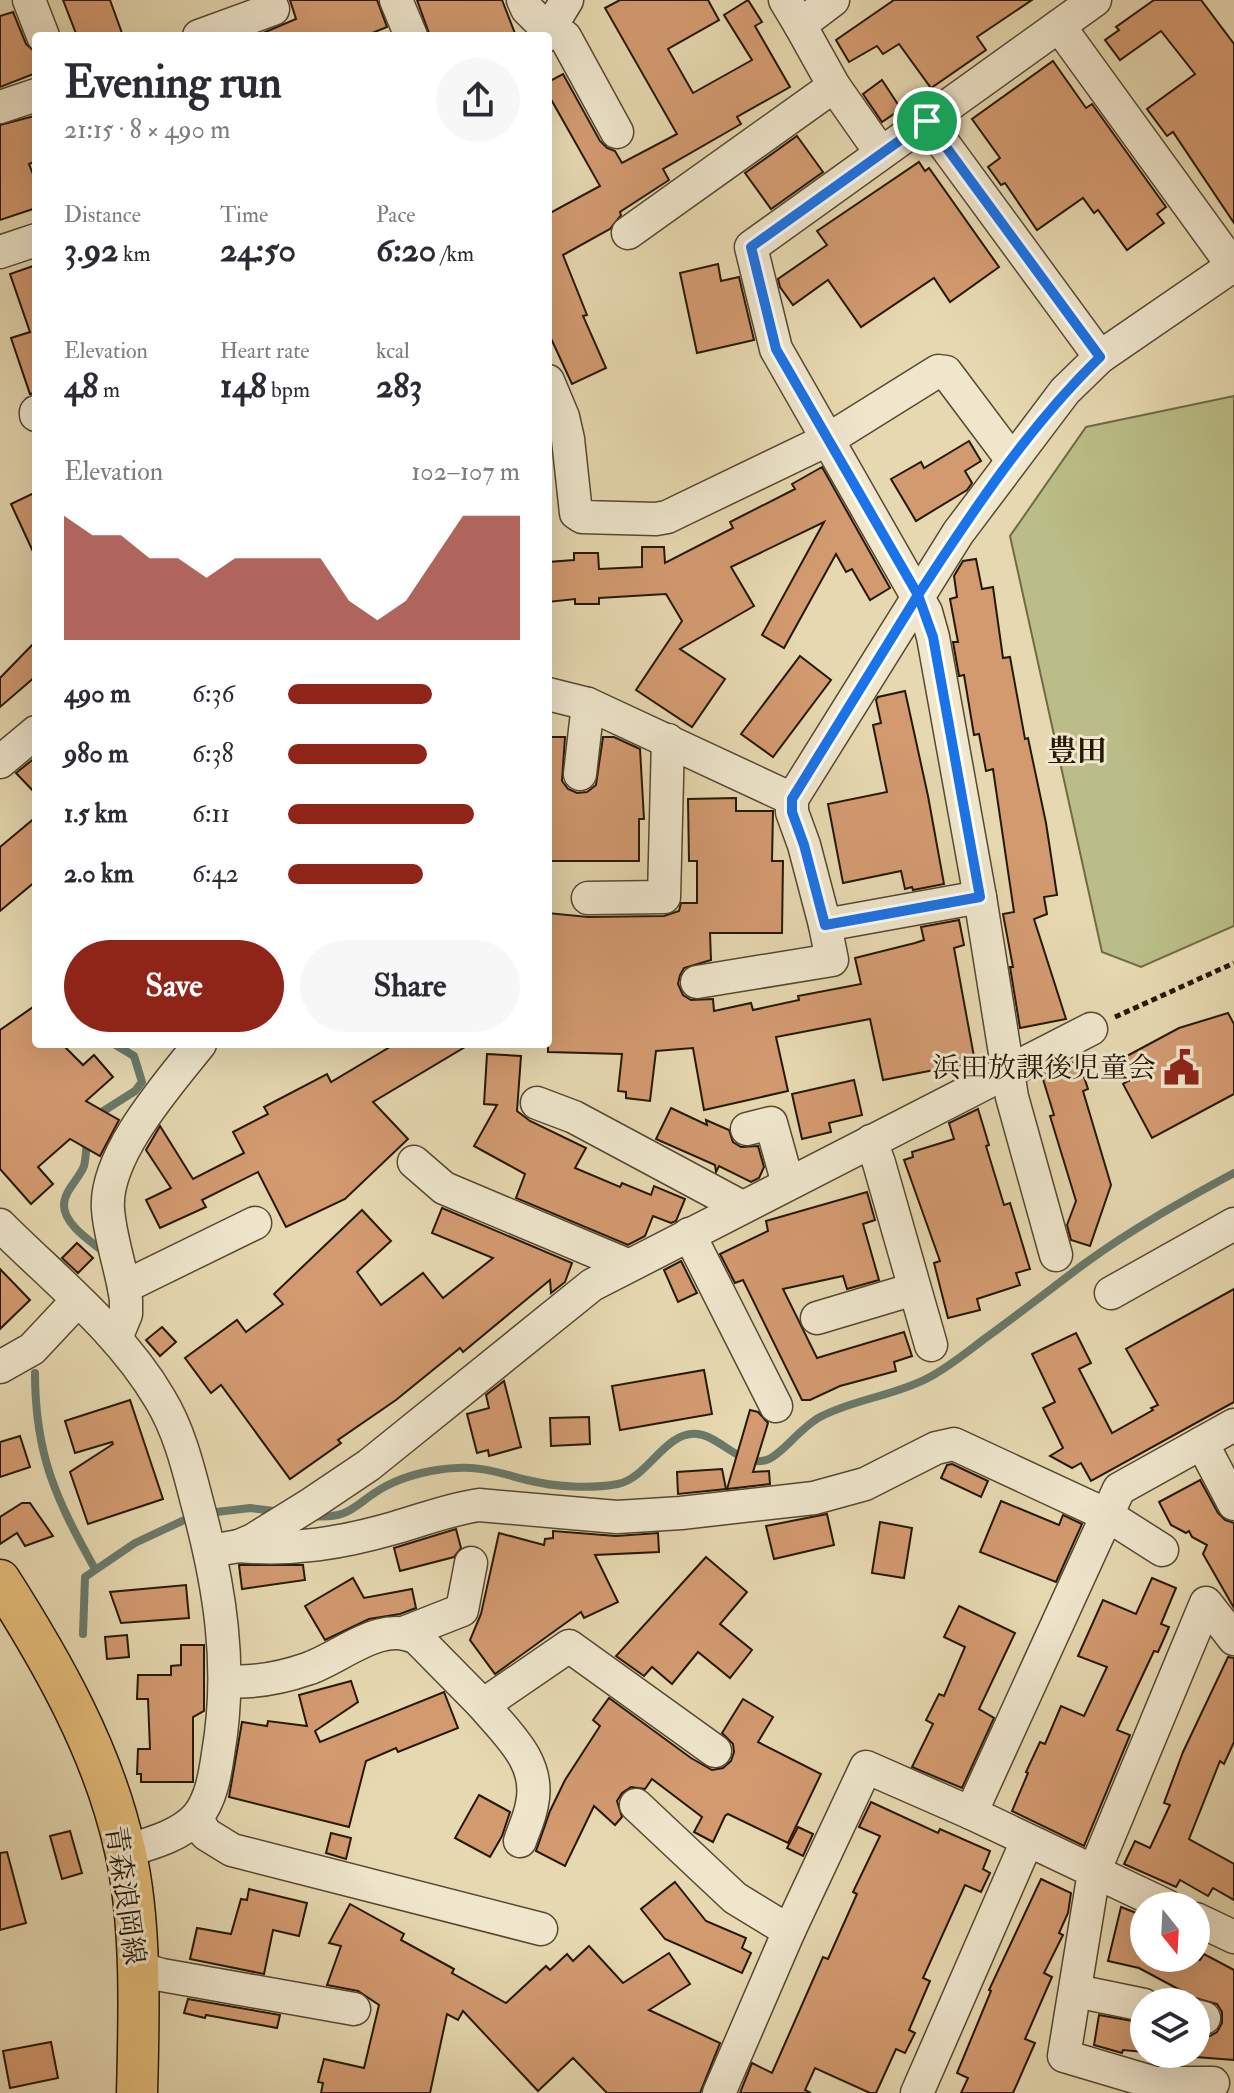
<!DOCTYPE html>
<html lang="en">
<head>
<meta charset="utf-8">
<style>
	:root { --surface:#fff; --page:#f7f7f7; --text:#2b2b33; --muted:#7c7c81; --accent:#8f2418 }
	body { margin:0; font-family:"IM FELL Double Pica","Noto Serif JP",serif; background:var(--page); color:var(--text); height:100vh; display:flex; flex-direction:column; font-size:30px; white-space:nowrap }
	* { box-sizing:border-box; margin:0 }
	p { font-size:26px; color:var(--muted) }
	.icon { flex:none; width:44px; height:44px; fill:none; stroke:currentColor; stroke-width:2; stroke-linecap:round; stroke-linejoin:round }
	.map { position:relative; flex:1; overflow:hidden }
	.drawer { position:absolute; left:32px; top:32px; width:520px; height:1016px; display:flex; flex-direction:column; background:var(--surface); border-radius:8px; box-shadow:0 8px 32px #0002 }
	.drawer>* { flex:none }
	.needle { width:52px; rotate:162deg }
	.tools { position:absolute; left:1130px; top:1892px; display:grid; gap:16px }
	.tools a { display:grid; place-items:center; width:80px; height:80px; border-radius:50%; background:var(--surface); box-shadow:0 8px 32px #0002; font-size:40px }
	.pin { position:absolute; display:grid; place-items:center; width:68px; height:68px; color:#fff; margin:-34px; border:4px solid #fff; border-radius:50%; box-shadow:0 2px 8px #0007 }
	.round { display:grid; place-items:center; flex:none; width:84px; height:84px; border-radius:42px; background:var(--page) }
	.headline { display:flex; align-items:center; justify-content:space-between; height:136px; padding:0 32px }
	h1 { font-size:44px; font-weight:700; line-height:60px }
	.stats { display:grid; grid-template-columns:repeat(3,1fr); gap:12px; height:136px; padding:8px 32px }
	.stats div { display:grid; align-content:center }
	.stats b { font-size:34px; font-weight:700 }
	.stats small { font-size:22px; font-weight:400 }
	.stats p { font-size:22px }
	.chart { height:224px; padding:16px 32px }
	.chart p { display:flex; justify-content:space-between }
	.chart svg { width:100%; height:144px; margin-top:8px; fill:var(--accent); opacity:.7 }
	.cta { display:flex; gap:16px; margin-top:auto; padding:16px 32px }
	.cta a { flex:1; height:92px; border-radius:48px; background:var(--accent); color:#fff; font-size:32px; font-weight:700; line-height:92px; text-align:center }
	.cta a+a { background:var(--page); color:var(--text) }
	ul { padding:0 32px; list-style:none; font-size:26px }
	li { display:grid; grid-template-columns:128px 96px 1fr; align-items:center; height:60px }
	li i { height:20px; border-radius:10px; background:var(--accent) }
	.map>svg:first-child { display:block }
</style>
</head>
<body>
<div class="map">
<svg width="1234" height="2093" viewBox="0 0 1234 2093">
	<rect width="100%" height="100%" fill="#e6d8b0"/>
	<filter id="stains"><feTurbulence type="fractalNoise" baseFrequency=".0025" numOctaves="4"/><feColorMatrix values="0 0 0 0 .2 0 0 0 0 .09 0 0 0 0 .02 0 0 0 .5 -.17"/></filter>
	<radialGradient id="worn" r=".72"><stop offset=".6" stop-color="#630" stop-opacity="0"/><stop offset="1" stop-color="#630" stop-opacity=".3"/></radialGradient>
	<polygon fill="#babd87" stroke="#706a47" stroke-width="2" points="1234,396 1234,926 1141,967 1102,952 1010,536 1086,427"/>
	<g fill="none" stroke-linecap="round" stroke-linejoin="round">
		<g stroke="#69796a" stroke-width="8">
			<polyline points="94,1117 135,1091 142,1082 134,1056 114,1044"/>
			<path d="M87,1140C86,1149 86,1158 84,1166C79,1179 64,1191 64,1205C64,1225 92,1242 105,1253"/>
			<path d="M35,1373C35,1455 56,1499 95,1569"/>
			<polyline points="208,1513 250,1508 282,1512"/>
			<path d="M311,1516C353,1520 354,1503 386,1486C407,1475 434,1469 456,1468C482,1466 503,1474 527,1480C555,1487 590,1489 618,1484C648,1478 665,1431 697,1434C721,1436 742,1470 769,1459C784,1452 801,1427 820,1417C854,1399 894,1396 928,1378C949,1367 968,1351 987,1337C1020,1313 1052,1288 1084,1264C1132,1229 1182,1201 1234,1173"/>
			<polyline points="83,1634 85,1577 135,1543 195,1515"/>
		</g>
	</g>
	<g fill="#d39a70" stroke="#261807" stroke-width="2">
		<polygon points="63,0 110,0 123,36 77,36"/>
		<polygon points="290,0 377,0 387,27 365,36 256,36 296,19"/>
		<polygon points="417,0 502,0 516,36 430,36"/>
		<polygon points="620,0 708,0 719,20 668,49 693,93 752,60 724,15 748,0 762,22 755,26 790,87 737,117 741,124 663,169 669,180 620,212 621,215 610,229 563,255 587,315 583,316 606,368 572,384 548,332 548,214 600,186 548,94 548,82 563,74 600,141 607,148 615,151 622,163 677,134 605,8"/>
		<polygon points="894,0 1032,0 977,37 986,50 931,88 899,44 883,54 877,46 849,62 836,40"/>
		<polygon points="1154,0 1201,0 1234,44 1234,223 1173,132 1167,136 1147,109 1195,74 1161,31 1120,60 1105,40 1119,30 1116,27"/>
		<polygon points="13,12 26,44 36,53 36,73 0,87 0,16"/>
		<polygon points="1053,61 1086,108 1092,104 1166,207 1157,214 1164,223 1127,250 1098,210 1094,213 1083,198 1037,230 1005,183 1001,185 988,167 1000,158 972,119"/>
		<polygon points="882,80 901,109 882,122 863,94"/>
		<polygon points="34,116 36,161 29,164 36,182 36,208 0,220 0,125"/>
		<polygon points="797,136 823,172 771,209 745,173"/>
		<polygon points="919,162 925,171 929,168 999,267 950,302 934,278 861,327 828,280 793,305 780,287 778,279 827,245 817,231"/>
		<polygon points="718,264 721,281 739,277 754,340 697,353 680,273"/>
		<polygon points="36,265 36,393 30,394 11,338 30,332 10,274"/>
		<polygon points="969,441 981,461 965,471 972,483 967,490 916,521 891,479 921,462 924,468"/>
		<polygon points="822,467 890,588 870,600 852,569 846,572 836,554 784,648 762,635 824,522 731,567 754,606 680,649 725,679 692,727 636,690 682,621 666,594 599,598 599,604 575,604 575,599 548,602 548,562 574,560 574,553 598,553 599,569 642,567 642,547 664,547 665,563 733,528 730,522 795,489 792,484"/>
		<polygon points="36,492 36,558 11,504"/>
		<polygon points="976,559 982,589 993,587 1003,658 1010,657 1025,739 1028,738 1046,823 1057,895 1044,897 1047,914 1034,919 1066,1019 1020,1028 1010,967 1013,967 1003,914 1014,912 993,769 986,771 979,734 974,735 964,675 959,676 953,642 958,642 950,599 957,597 954,576 963,561"/>
		<polygon points="36,641 36,676 0,707 0,678"/>
		<polygon points="800,656 831,680 773,757 741,734"/>
		<polygon points="905,691 928,796 944,884 913,890 912,887 905,889 901,871 843,883 828,804 887,792 873,725 881,723 876,700 878,697"/>
		<polygon points="548,737 565,737 562,781 568,789 577,793 587,792 596,785 603,737 614,737 640,749 644,819 639,819 639,861 548,861"/>
		<polygon points="36,757 36,794 16,773"/>
		<polygon points="736,798 736,811 773,811 772,861 783,861 782,933 710,933 711,960 684,968 680,975 678,984 683,995 691,1000 713,999 714,1011 751,1003 753,1010 799,1000 798,996 861,984 855,958 915,943 924,940 921,927 959,920 964,945 954,948 975,1062 883,1080 870,1019 776,1037 788,1091 704,1110 693,1048 656,1051 650,1101 626,1098 626,1092 618,1091 622,1054 548,1052 548,913 588,917 664,916 679,911 681,903 697,903 697,861 689,861 688,799"/>
		<polygon points="36,817 36,881 0,911 0,847"/>
		<polygon points="36,1005 36,1044 62,1044 83,1065 94,1055 113,1077 86,1101 119,1120 100,1156 70,1139 38,1167 53,1184 31,1204 0,1169 0,1030"/>
		<polygon points="1228,1013 1234,1024 1234,1094 1152,1138 1123,1084 1135,1077 1125,1057 1179,1028"/>
		<polygon points="395,1044 470,1044 373,1102 408,1139 345,1199 286,1227 258,1172 202,1200 206,1207 160,1228 146,1200 171,1188 146,1150 160,1126 193,1179 244,1153 233,1132 268,1114 264,1107 327,1074 331,1082"/>
		<polygon points="487,1054 521,1056 517,1111 530,1121 586,1148 575,1168 620,1187 622,1183 651,1195 654,1186 685,1199 676,1221 671,1223 653,1216 645,1236 628,1245 516,1198 525,1174 474,1146 497,1105 484,1104"/>
		<polygon points="1079,1062 1088,1089 1083,1091 1111,1185 1090,1246 1071,1240 1067,1225 1076,1201 1050,1116 1054,1115 1042,1076 1066,1063"/>
		<polygon points="854,1080 862,1115 829,1123 831,1132 802,1139 792,1094"/>
		<polygon points="671,1108 707,1125 706,1120 729,1130 733,1142 741,1147 758,1146 764,1167 759,1178 751,1182 719,1166 716,1172 715,1165 656,1139"/>
		<polygon points="978,1109 989,1145 986,1146 1004,1205 1010,1203 1030,1269 1016,1273 1020,1285 977,1299 980,1310 948,1318 934,1263 940,1261 904,1160 913,1157 912,1152 954,1139 949,1123"/>
		<polygon points="867,1192 875,1220 863,1224 879,1280 847,1289 843,1276 783,1289 817,1358 904,1332 912,1356 894,1362 896,1371 840,1386 810,1400 802,1400 743,1280 735,1283 720,1254 768,1231 766,1221"/>
		<polygon points="442,1208 572,1263 565,1282 551,1293 550,1280 463,1352 460,1348 396,1400 338,1440 341,1443 290,1479 221,1385 211,1393 185,1358 237,1320 246,1332 283,1304 274,1294 362,1210 391,1241 357,1272 381,1305 423,1273 443,1298 493,1258 432,1233"/>
		<polygon points="77,1243 93,1258 78,1273 62,1258"/>
		<polygon points="681,1261 697,1293 678,1302 664,1270"/>
		<polygon points="0,1269 30,1300 0,1329"/>
		<polygon points="1234,1289 1234,1402 1091,1481 1081,1463 1072,1468 1050,1456 1063,1448 1043,1408 1055,1402 1032,1354 1076,1333 1091,1363 1079,1369 1112,1433 1153,1410 1151,1408 1158,1405 1126,1349"/>
		<polygon points="162,1327 176,1342 160,1356 146,1340"/>
		<polygon points="704,1370 712,1414 620,1430 612,1386"/>
		<polygon points="504,1381 521,1447 489,1456 488,1450 477,1453 467,1414 489,1408 486,1395"/>
		<polygon points="130,1400 163,1499 88,1524 70,1472 113,1444 112,1442 75,1453 65,1421"/>
		<polygon points="750,1410 758,1412 768,1423 753,1472 769,1471 770,1484 727,1489"/>
		<polygon points="589,1417 590,1444 551,1446 550,1418"/>
		<polygon points="20,1436 30,1467 0,1477 0,1442"/>
		<polygon points="952,1464 988,1481 981,1497 941,1478 947,1465"/>
		<polygon points="722,1469 726,1489 678,1494 677,1472"/>
		<polygon points="1200,1480 1218,1513 1225,1520 1234,1523 1234,1608 1203,1554 1207,1545 1192,1537 1189,1531 1186,1533 1171,1525 1159,1502"/>
		<polygon points="1001,1501 1059,1525 1063,1515 1082,1524 1056,1582 980,1552"/>
		<polygon points="22,1503 30,1503 53,1536 25,1546 17,1533 0,1544 0,1517"/>
		<polygon points="827,1514 834,1545 774,1559 766,1526"/>
		<polygon points="880,1522 912,1528 904,1578 872,1573"/>
		<polygon points="456,1529 461,1548 454,1557 400,1571 394,1548"/>
		<polygon points="553,1531 616,1536 658,1533 659,1552 595,1555 618,1602 584,1618 581,1612 495,1674 470,1640 481,1614 499,1533 544,1545 545,1539 553,1538"/>
		<polygon points="706,1557 747,1592 720,1624 752,1650 730,1678 698,1652 672,1684 652,1667 644,1676 616,1656"/>
		<polygon points="239,1565 303,1565 305,1580 242,1589"/>
		<polygon points="353,1578 364,1598 412,1589 416,1608 400,1614 369,1619 325,1640 305,1606"/>
		<polygon points="1152,1578 1176,1588 1161,1624 1169,1627 1158,1652 1154,1651 1117,1730 1130,1735 1084,1846 1012,1811 1028,1773 1026,1772 1040,1742 1045,1744 1061,1706 1084,1716 1107,1667 1078,1656 1103,1600 1136,1614"/>
		<polygon points="186,1585 189,1618 121,1623 110,1592"/>
		<polygon points="959,1606 1015,1633 979,1709 994,1718 962,1788 912,1767 933,1724 926,1720 939,1694 944,1696 965,1647 944,1637"/>
		<polygon points="127,1635 129,1657 107,1659 105,1637"/>
		<polygon points="181,1645 204,1645 204,1711 193,1717 193,1782 141,1782 141,1774 137,1774 138,1749 150,1749 148,1699 137,1699 138,1675 171,1675 171,1666 181,1665"/>
		<polygon points="1228,1657 1234,1658 1234,1742 1224,1764 1220,1761 1189,1839 1234,1864 1234,1900 1213,1888 1208,1896 1180,1880 1176,1887 1124,1864 1135,1841 1150,1848 1170,1805 1164,1803 1183,1752"/>
		<polygon points="351,1681 358,1702 315,1731 320,1742 444,1692 458,1728 398,1752 396,1748 366,1761 349,1827 229,1797 242,1722 267,1726 268,1721 307,1726 299,1695"/>
		<polygon points="609,1698 691,1758 712,1770 723,1768 731,1761 734,1752 733,1744 722,1733 743,1699 773,1717 758,1742 821,1774 788,1843 728,1814 725,1816 713,1842 694,1832 702,1817 652,1779 645,1789 631,1787 622,1793 617,1801 622,1817 615,1825 594,1806 565,1866 536,1851 550,1811 565,1780 600,1726 593,1720"/>
		<polygon points="479,1795 510,1812 502,1836 490,1857 455,1838"/>
		<polygon points="871,1802 938,1833 940,1829 990,1851 983,1869 990,1873 981,1892 965,1885 923,1978 930,1981 909,2030 915,2033 905,2053 896,2049 876,2093 870,2093 815,2068 805,2090 811,2093 740,2093 752,2063 772,2073 823,1957 828,1959 857,1894 853,1892 880,1836 859,1827"/>
		<polygon points="798,1827 813,1834 803,1856 787,1848"/>
		<polygon points="70,1831 82,1873 62,1879 50,1836"/>
		<polygon points="331,1833 351,1838 346,1859 326,1853"/>
		<polygon points="7,1852 26,1923 0,1930 0,1853"/>
		<polygon points="1041,1879 1071,1893 1068,1913 1059,1933 1063,1935 1044,1973 1052,1977 1025,2039 1035,2043 1013,2093 961,2093 968,2078 957,2073 991,1991 989,1990"/>
		<polygon points="675,1882 706,1921 746,1938 742,1948 751,1953 742,1973 665,1939 641,1909"/>
		<polygon points="249,1889 307,1903 299,1936 273,1930 264,1974 190,1959 197,1928 231,1934 241,1899 247,1900"/>
		<polygon points="350,1904 404,1934 401,1940 454,1969 452,1973 506,2003 546,1966 550,1970 567,1954 573,1961 589,1946 623,1983 669,1953 690,1984 649,2010 720,2043 700,2093 607,2093 573,2058 538,2091 463,2011 458,2020 447,2014 430,2093 321,2093 323,2083 318,2082 324,2059 364,2068 379,2005 358,1991 327,1985 341,1946 329,1943"/>
		<polygon points="1121,1907 1144,1916 1144,1958 1200,1960 1204,1954 1234,1970 1234,2060 1196,2057 1196,2036 1210,2036 1217,2032 1222,2023 1222,2012 1217,2004 1195,1998 1139,1968 1108,1961"/>
		<polygon points="188,1999 280,2015 277,2028 206,2015 205,2018 184,2013"/>
		<polygon points="1099,2015 1144,2023 1144,2052 1123,2050 1122,2053 1094,2045"/>
		<polygon points="51,2042 58,2078 10,2088 3,2051"/>
	</g>
	<g fill="none" stroke-linecap="round" stroke-linejoin="round">
		<defs>
			<g id="minor">
				<polyline points="29,0 43,36"/>
				<polyline points="396,0 411,36"/>
				<polyline points="523,0 527,9 537,19 565,37 617,132"/>
				<polyline points="785,0 800,25"/>
				<polyline points="833,0 800,25 834,86 881,153"/>
				<polyline points="1059,26 1233,266"/>
				<polyline points="199,36 273,9 269,0"/>
				<polyline points="545,36 567,0"/>
				<polyline points="0,107 36,95"/>
				<polyline points="927,121 1100,357"/>
				<polyline points="628,233 834,86"/>
				<polyline points="0,252 36,240"/>
				<polyline points="548,381 563,417 568,439 576,513 582,517 656,519 667,517 829,439 938,371 946,372 1012,460"/>
				<polyline points="36,412 36,415"/>
				<polyline points="548,694 588,704"/>
				<polyline points="0,762 36,732"/>
				<polyline points="580,774 588,704 792,799"/>
				<polyline points="980,897 825,925 804,845 792,812 792,799 958,533 1065,391 1100,357 1234,265"/>
				<polyline points="588,898 664,897 668,740"/>
				<polyline points="697,982 832,960 825,925"/>
				<polyline points="537,1103 574,1117 742,1207"/>
				<polyline points="747,1129 771,1123 788,1184"/>
				<polyline points="871,1141 879,1163 931,1345"/>
				<polyline points="414,1162 444,1188 627,1265"/>
				<path d="M0,1225C55,1280 120,1331 160,1399C179,1430 188,1467 197,1502C220,1586 233,1668 218,1754C215,1775 211,1800 197,1817C180,1836 149,1844 126,1851"/>
				<polyline points="689,1234 776,1406"/>
				<polyline points="1056,1255 1012,1097 980,897 933,637 926,612 776,349 751,247 1095,0"/>
				<polyline points="124,1287 255,1223"/>
				<polyline points="1111,1293 1234,1224"/>
				<polyline points="817,1318 914,1289"/>
				<path d="M116,1338L126,1314V1300C122,1270 110,1239 108,1209C104,1156 168,1084 200,1044"/>
				<polyline points="0,1367 32,1349 77,1301"/>
				<polyline points="1202,1443 1234,1504"/>
				<path d="M239,1546C293,1551 342,1543 394,1528C422,1520 450,1509 479,1505L617,1517L681,1513L814,1498L865,1484L936,1448L954,1444L1107,1515L1162,1550"/>
				<polyline points="210,1551 239,1546 253,1540 311,1504 369,1465 592,1285 1091,1029"/>
				<polyline points="406,1632 462,1610 471,1563"/>
				<path d="M226,1681C253,1683 281,1678 307,1669C341,1658 382,1618 418,1639L483,1705L569,1646L715,1751"/>
				<path d="M483,1705C508,1735 541,1762 532,1804C530,1817 524,1829 520,1841"/>
				<polyline points="636,1805 735,1898 789,1931"/>
				<polyline points="196,1818 206,1834 232,1850 541,1929"/>
				<polyline points="1167,1906 971,1813 1119,1489 1234,1425"/>
				<polyline points="1196,1919 1234,1937"/>
				<polyline points="137,1968 162,1975 354,2009"/>
				<polyline points="1076,1991 1144,2005"/>
				<polyline points="1196,2016 1204,2018"/>
				<polyline points="1213,2083 1155,2083 1064,2056 1094,1872 1206,1603 1234,1639"/>
				<polyline points="719,2093 789,1931 866,1767 971,1813"/>
				<polyline points="917,2093 1027,1841"/>
			</g>
			<path id="major" d="M0,1580C53,1663 104,1753 125,1850C142,1923 139,2018 137,2093"/>
		</defs>
		<use href="#minor" stroke="#564831" stroke-width="35"/>
		<use href="#major" stroke="#261807" stroke-width="43"/>
		<polyline stroke="#261807" stroke-width="5" stroke-dasharray="6 4" stroke-linecap="butt" points="1115,1017 1234,963"/>
		<use href="#minor" stroke="#efe6cc" stroke-width="32"/>
		<use href="#major" stroke="#e3bc78" stroke-width="40"/>
	</g>
	<g fill="none" stroke-linecap="round" stroke-linejoin="round">
		<defs>
			<path id="route" d="M927,121L1100,357C1029,426 972,512 918,595L933,637L980,897L825,925L804,845L792,812V799L918,595L776,349L751,247L927,121"/>
		</defs>
		<use href="#route" stroke="#fff" stroke-width="16"/>
		<use href="#route" stroke="#1a73e8" stroke-width="10"/>
	</g>
	<defs>
		<symbol id="civic-bare" viewBox="-9 -9 18 18"><path d="M-.6-6.5H3V-4.5H.6V-3L4-1V1h2V6H-6V1h2V-1L-.6-3ZM-1.2 2.5V6h2.4V2.5Z" fill="#8f2418" stroke="#efe6cc" stroke-width="2.5" paint-order="stroke"/></symbol>
	</defs>
	<g fill-rule="evenodd">
		<use href="#civic-bare" x="1156" y="1042" width="51" height="51"/>
	</g>
	<g text-anchor="middle" stroke-width="6" stroke-linejoin="round" paint-order="stroke">
		<g font-size="28" fill="#261807" stroke="#efe6cc" text-anchor="end">
			<text x="1156" y="1077">浜田放課後児童会</text>
		</g>
		<g font-size="28" fill="#261807" stroke="#efe6cc">
			<text transform="translate(126 1895) rotate(82)" y="10">青森浪岡線</text>
		</g>
		<g font-size="30" font-weight="bold" fill="#261807" stroke="#efe6cc">
			<text x="1077" y="761">豊田</text>
		</g>
	</g>
	<rect width="100%" height="100%" filter="url(#stains)"/>
	<rect width="100%" height="100%" fill="url(#worn)"/>
</svg>
<div class="tools">
<a><svg class="needle" viewBox="-14 -14 28 28"><path d="M0-13l5 13h-10z" fill="#e53935"/><path d="M0 13l5-13h-10z" fill="#7c7c81"/></svg></a>
<a><svg class="icon" aria-label="layers" viewBox="0 0 24 24"><path d="M12 4l9 5-9 5-9-5zM3 14l9 5 9-5"/></svg></a>
</div>
<div class="pin" style="left:927px;top:121px;background:#1e9e55"><svg class="icon" aria-label="arrive" viewBox="0 0 24 24"><path d="M6 21V4h12l-3 4 3 4H6"/></svg></div>
<section class="drawer">
<div class="headline"><div><h1>Evening run</h1><p>21:15 · 8 × 490 m</p></div><a class="round"><svg class="icon" aria-label="share" viewBox="0 0 24 24"><path d="M12 15V3M7 8l5-5 5 5M5 13v7h14v-7"/></svg></a></div>
<div class="stats">
<div><p>Distance</p><b>3.92<small> km</small></b></div>
<div><p>Time</p><b>24:50</b></div>
<div><p>Pace</p><b>6:20<small> /km</small></b></div>
</div>
<div class="stats">
<div><p>Elevation</p><b>48<small> m</small></b></div>
<div><p>Heart rate</p><b>148<small> bpm</small></b></div>
<div><p>kcal</p><b>283</b></div>
</div>
<div class="chart"><p><span>Elevation</span>102–107 m</p>
<svg viewBox="0 0 160 44" preserveAspectRatio="none"><path d="M0 44V6L10 12L20 12L30 19L40 19L50 25L60 19L70 19L80 19L90 19L100 32L110 38L120 32L130 19L140 6L150 6L160 6V44z"/></svg>
</div>
<ul>
<li><b>490 m</b>6:36<i style="width:62%"></i></li>
<li><b>980 m</b>6:38<i style="width:60%"></i></li>
<li><b>1.5 km</b>6:11<i style="width:80%"></i></li>
<li><b>2.0 km</b>6:42<i style="width:58%"></i></li>
</ul>
<div class="cta"><a>Save</a><a>Share</a></div>
</section>
</div>
</body>
</html>
